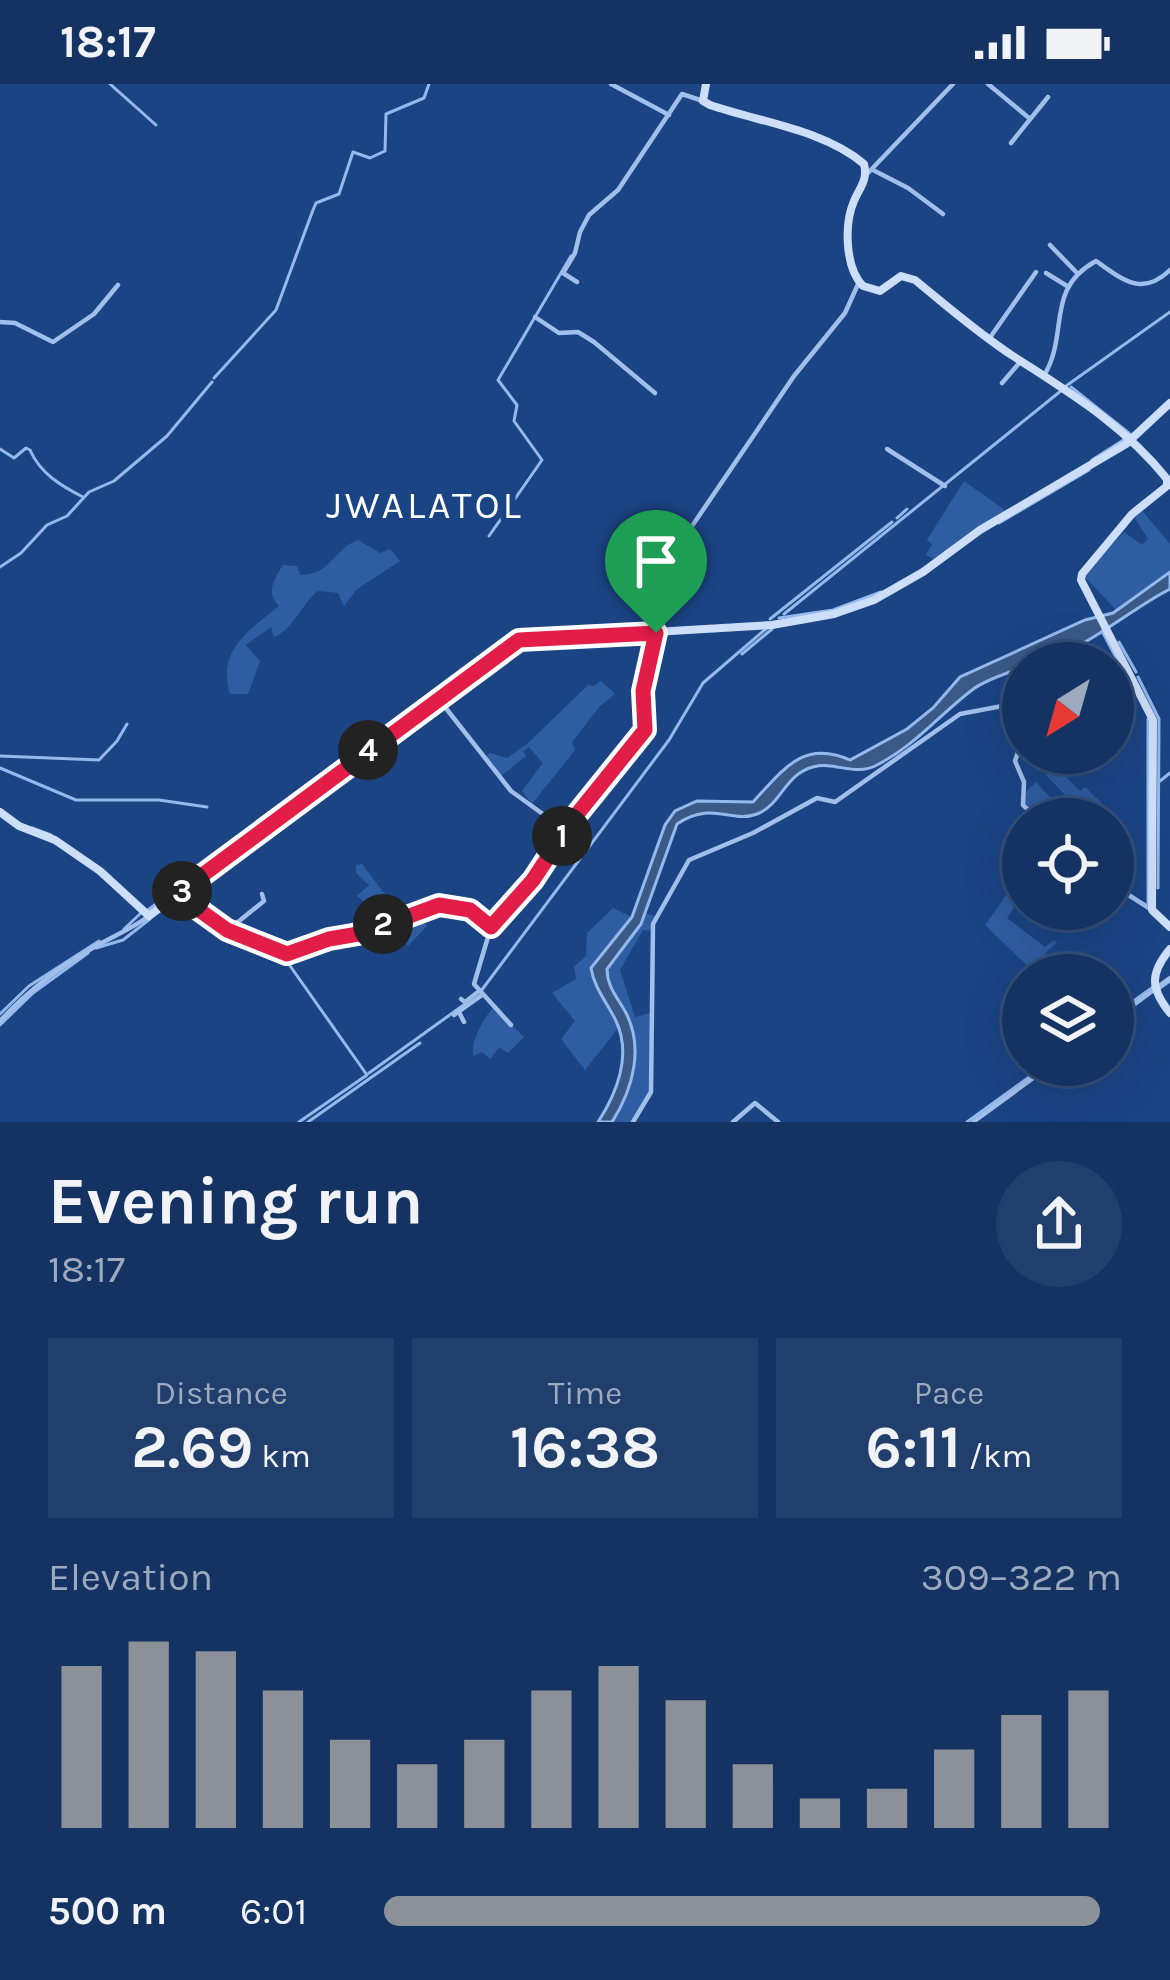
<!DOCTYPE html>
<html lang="en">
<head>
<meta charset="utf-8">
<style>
	:root { --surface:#143363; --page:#213f6c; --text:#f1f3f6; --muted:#9daabe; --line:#334e78; --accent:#8c9099 }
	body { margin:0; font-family:Karla,sans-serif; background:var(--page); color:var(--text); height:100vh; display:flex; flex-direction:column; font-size:45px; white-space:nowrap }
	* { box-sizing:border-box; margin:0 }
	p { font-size:39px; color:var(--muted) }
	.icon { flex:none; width:66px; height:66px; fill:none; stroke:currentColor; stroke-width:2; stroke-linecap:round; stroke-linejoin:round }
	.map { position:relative; height:1038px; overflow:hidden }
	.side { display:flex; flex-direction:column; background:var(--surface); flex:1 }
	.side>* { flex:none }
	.needle { width:78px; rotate:217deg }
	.fabs { position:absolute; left:1002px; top:558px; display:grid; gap:24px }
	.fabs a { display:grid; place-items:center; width:132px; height:132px; border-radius:50%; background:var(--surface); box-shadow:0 12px 48px #0002,0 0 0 3px var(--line); font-size:60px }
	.pin { position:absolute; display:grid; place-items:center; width:102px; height:102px; color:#fff; margin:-123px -51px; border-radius:50% 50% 50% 0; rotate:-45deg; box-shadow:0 0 12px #0007 }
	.pin .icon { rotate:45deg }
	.km { position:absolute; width:60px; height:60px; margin:-30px; border-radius:50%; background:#222; color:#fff; font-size:33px; line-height:60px; text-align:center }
	.round { display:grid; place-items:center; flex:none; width:126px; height:126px; border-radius:63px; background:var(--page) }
	.summary { display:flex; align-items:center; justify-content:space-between; height:204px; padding:0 48px }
	h1 { font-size:66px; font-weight:700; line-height:90px }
	.metrics { display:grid; grid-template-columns:repeat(3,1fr); gap:18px; height:204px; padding:12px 48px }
	.metrics div { display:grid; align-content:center; border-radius:0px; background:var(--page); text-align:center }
	.metrics b { font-size:60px; font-weight:700 }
	.metrics small { font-size:33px; font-weight:400 }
	.metrics p { font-size:33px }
	.chart { height:336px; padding:24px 48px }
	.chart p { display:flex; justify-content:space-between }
	.chart svg { width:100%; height:216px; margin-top:12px; stroke:var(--accent); stroke-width:6 }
	ul { padding:0 48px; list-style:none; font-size:39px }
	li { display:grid; grid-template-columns:192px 144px 1fr; align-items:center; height:90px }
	li i { height:30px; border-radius:15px; background:var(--accent) }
	.status { display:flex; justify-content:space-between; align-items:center; height:84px; padding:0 60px; background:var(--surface); direction:ltr }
	.status svg { height:33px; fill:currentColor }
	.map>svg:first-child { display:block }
</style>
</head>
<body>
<div class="status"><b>18:17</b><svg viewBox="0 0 49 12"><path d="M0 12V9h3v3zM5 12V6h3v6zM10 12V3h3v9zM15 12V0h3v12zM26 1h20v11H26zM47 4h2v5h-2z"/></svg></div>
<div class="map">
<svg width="1170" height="1038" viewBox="0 0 1170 1038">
	<rect width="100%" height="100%" fill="#1b4484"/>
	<g fill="#2f5da2">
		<polygon points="964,397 1009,429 937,477 926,471 932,460 927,456"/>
		<polygon points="1140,424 1170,460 1170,488 1116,526 1084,492 1124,448 1142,461 1148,455 1132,430"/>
		<path d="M358,456L380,469L390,465L400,477L356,506L344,522L338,509L318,507C302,519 294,545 274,553L271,543L246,561L260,577L248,610H230C217,568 246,548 279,522C266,508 273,497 283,481L297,482L300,491C331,491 335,464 358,456Z"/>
		<polygon points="601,597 615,610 600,622 572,658 575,666 532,720 522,707 543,679 529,663 523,667 526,672 501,692 485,673 490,669 507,674 527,660 588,601 594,602"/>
		<polygon points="1056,683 1080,707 1085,703 1116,733 1060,735 1041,718 1030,728 1023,721 1022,711 1036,698 1061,725 1071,717 1045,690"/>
		<polygon points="362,780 401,831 406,833 417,829 427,842 408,862 379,816 366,819 357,812 369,801 356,789 356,781"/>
		<polygon points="1007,810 1018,818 1007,834 1045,863 1054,856 1057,859 1045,869 1054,879 1058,876 1070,891 1037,891 985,841"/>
		<polygon points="613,824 632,833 591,883 594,899 619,943 585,986 561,955 575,937 552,909 576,895 574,883 586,872 587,849"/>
		<path d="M645,829L658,833L653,847L643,846L620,886L635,933L653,928L651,1008L633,1038H612C631,1008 645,966 628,933C622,920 607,906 606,892C605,868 637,851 645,829Z"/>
		<path d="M494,923L524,953L508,969L499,963L490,975L482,968L473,972C471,957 483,934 494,923Z"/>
	</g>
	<path fill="#3a5987" stroke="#94b9ed" stroke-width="3" d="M1170,488V505C1127,526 1072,579 1023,579V583C1006,590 986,595 972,606C938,632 917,660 877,681C855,693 835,677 813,683C785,690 781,721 757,730C731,740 712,716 677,740L641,840L607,885C607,903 618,914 626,929C644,964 633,1005 612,1038H598C617,1009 632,971 616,937C607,918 594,904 591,884L632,833L665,741L675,727L697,717L753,718C783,686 803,655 850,676L907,645L933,624L960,593L1085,536L1113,529Z"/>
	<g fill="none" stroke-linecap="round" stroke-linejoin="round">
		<g stroke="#94b9ed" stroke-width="3">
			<polyline points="110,0 156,41"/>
			<polyline points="214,294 276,226 313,126 316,119 339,110 353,68 370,74 385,67 386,30 424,14 429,0"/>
			<polyline points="1066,302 1170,228"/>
			<polyline points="1071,303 1130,350"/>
			<path d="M0,365L14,374L26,364L30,366C40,389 61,402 83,413"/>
			<polyline points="1092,376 1125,355"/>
			<polyline points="897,434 907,425"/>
			<polyline points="999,439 1089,386"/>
			<polyline points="489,452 542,376 514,337 517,321 498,296 571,172"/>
			<polyline points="0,483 21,469 47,441 67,432 89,408 114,397 167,352 212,298"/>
			<polyline points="784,530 1062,306"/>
			<polyline points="779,534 833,526 881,508"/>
			<polyline points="770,535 892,438"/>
			<polyline points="1102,547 1129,598"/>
			<polyline points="1119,558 1136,588"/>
			<polyline points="742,570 772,545"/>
			<polyline points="1138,593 1159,635 1158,804"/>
			<polyline points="0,672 99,676 117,657 127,640"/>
			<polyline points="0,684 76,716 159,716 207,723"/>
			<polyline points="1160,697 1170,689"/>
			<polyline points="32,744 51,751"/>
			<polyline points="177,805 197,791"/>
			<polyline points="177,814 233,851"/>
			<polyline points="163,815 174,807"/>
			<polyline points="1148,819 1148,635"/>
			<polyline points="148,826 160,817"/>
			<polyline points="124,845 141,829"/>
			<polyline points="232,845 285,866"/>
			<polyline points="96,864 123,856 150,835"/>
			<polyline points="281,869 367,991 299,1038"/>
			<polyline points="1160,904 1170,897"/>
			<polyline points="481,907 669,656 703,599 767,544"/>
			<polyline points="0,930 29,902 99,857"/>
			<polyline points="1113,932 1153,903"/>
			<polyline points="0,941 33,909 88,869"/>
			<polyline points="369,989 465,920"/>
			<polyline points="308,1038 420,959"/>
			<polyline points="967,1038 1046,981"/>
		</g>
		<g stroke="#a1bfeb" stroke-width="4.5">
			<polyline points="611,0 669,31"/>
			<polyline points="988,0 1029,34"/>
			<polyline points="1011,59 1048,13"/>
			<polyline points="873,86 908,104 943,130"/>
			<polyline points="866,91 953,0"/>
			<polyline points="1050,161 1078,190"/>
			<polyline points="1046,189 1067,202"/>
			<polyline points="577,198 563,189 575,169 580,148 589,131 618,106 682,10 703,17"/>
			<polyline points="535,233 559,249 578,248 594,258 655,309"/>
			<polyline points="0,238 15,239 53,258 94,230 118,201"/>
			<polyline points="989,255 1036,188"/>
			<path d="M1045,290C1069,248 1045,205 1096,177C1123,196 1142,213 1170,186"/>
			<polyline points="1002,299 1021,277"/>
			<polyline points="887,365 945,402"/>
			<polyline points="441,618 511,707 565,746"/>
			<polyline points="1023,653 1015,677 1024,698 1023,721 1037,735"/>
			<polyline points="1113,801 1152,826"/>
			<polyline points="180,812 228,846 287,870 323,856 364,849 439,821 470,826 491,843"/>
			<polyline points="228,846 264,817 262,810"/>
			<polyline points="461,915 465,918 478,908"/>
			<polyline points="459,928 464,938"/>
			<polyline points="454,931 482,911"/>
			<polyline points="1113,936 1170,894"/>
			<path d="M0,937C26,909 58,884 91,865C111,853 130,846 149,832"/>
			<polyline points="511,941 474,900 491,843 533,795 574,734 645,646 643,607 656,549 688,448 794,292 845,229 859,198"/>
			<polyline points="633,1038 651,1008 653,840 689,776 753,749 817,714 835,718 960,630 1023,618"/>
			<polyline points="733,1038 755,1019 778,1038"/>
			<polyline points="973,1038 1051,981"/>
		</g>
		<g stroke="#cddef8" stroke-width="8">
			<path d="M706,0L703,17L710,21C760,38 824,46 864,80C868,96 860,103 854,117C844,140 845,184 863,202L880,207L901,192L915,196C947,222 979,250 1013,272C1070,309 1124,341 1167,395V402L1132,430L1082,490L1081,496L1153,636L1152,826L1170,843"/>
			<polyline points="0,728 19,742 55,756 100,787 149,832 519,556 772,541 834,530 874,516 923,488 980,446 1126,360 1170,319"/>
			<path d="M1170,865C1150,889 1150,904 1170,929"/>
		</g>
	</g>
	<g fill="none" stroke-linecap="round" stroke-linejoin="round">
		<defs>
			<polygon id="route" points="656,549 643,607 645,646 574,734 533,796 491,843 470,826 439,821 364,849 329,855 287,870 227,846 177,810 519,556"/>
		</defs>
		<use href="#route" stroke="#fff" stroke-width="24"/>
		<use href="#route" stroke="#e11d48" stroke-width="15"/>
	</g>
	<g text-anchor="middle" stroke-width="12" stroke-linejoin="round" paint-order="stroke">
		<g font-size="39" letter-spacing="3" fill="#fff" stroke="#1b4484">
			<text x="425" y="434">JWALATOL</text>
		</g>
	</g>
</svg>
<div class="fabs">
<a><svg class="needle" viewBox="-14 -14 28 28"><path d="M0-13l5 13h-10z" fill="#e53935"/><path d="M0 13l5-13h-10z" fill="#9daabe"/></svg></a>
<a><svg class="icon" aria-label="locate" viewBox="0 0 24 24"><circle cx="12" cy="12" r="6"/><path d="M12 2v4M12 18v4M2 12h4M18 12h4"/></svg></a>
<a><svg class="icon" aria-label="layers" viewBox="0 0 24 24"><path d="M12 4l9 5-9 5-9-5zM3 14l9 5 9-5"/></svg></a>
</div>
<div class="pin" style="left:656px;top:549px;background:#1e9e55"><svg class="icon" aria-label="arrive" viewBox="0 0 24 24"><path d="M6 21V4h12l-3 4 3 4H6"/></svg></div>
<b class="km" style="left:562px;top:752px">1</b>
<b class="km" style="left:383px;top:840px">2</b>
<b class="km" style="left:182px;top:807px">3</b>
<b class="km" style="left:368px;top:666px">4</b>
</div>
<section class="side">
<div class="summary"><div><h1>Evening run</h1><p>18:17</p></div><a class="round"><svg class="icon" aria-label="share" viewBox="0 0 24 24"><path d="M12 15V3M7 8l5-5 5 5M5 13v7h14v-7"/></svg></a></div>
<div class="metrics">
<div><p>Distance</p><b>2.69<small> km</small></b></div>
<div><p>Time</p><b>16:38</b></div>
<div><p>Pace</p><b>6:11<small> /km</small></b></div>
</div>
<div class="chart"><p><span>Elevation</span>309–322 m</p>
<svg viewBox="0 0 160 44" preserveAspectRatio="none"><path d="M5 44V11M15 44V6M25 44V8M35 44V16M45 44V26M55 44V31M65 44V26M75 44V16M85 44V11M95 44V18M105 44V31M115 44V38M125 44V36M135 44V28M145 44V21M155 44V16"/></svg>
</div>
<ul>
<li><b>500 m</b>6:01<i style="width:97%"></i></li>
</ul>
</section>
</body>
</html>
